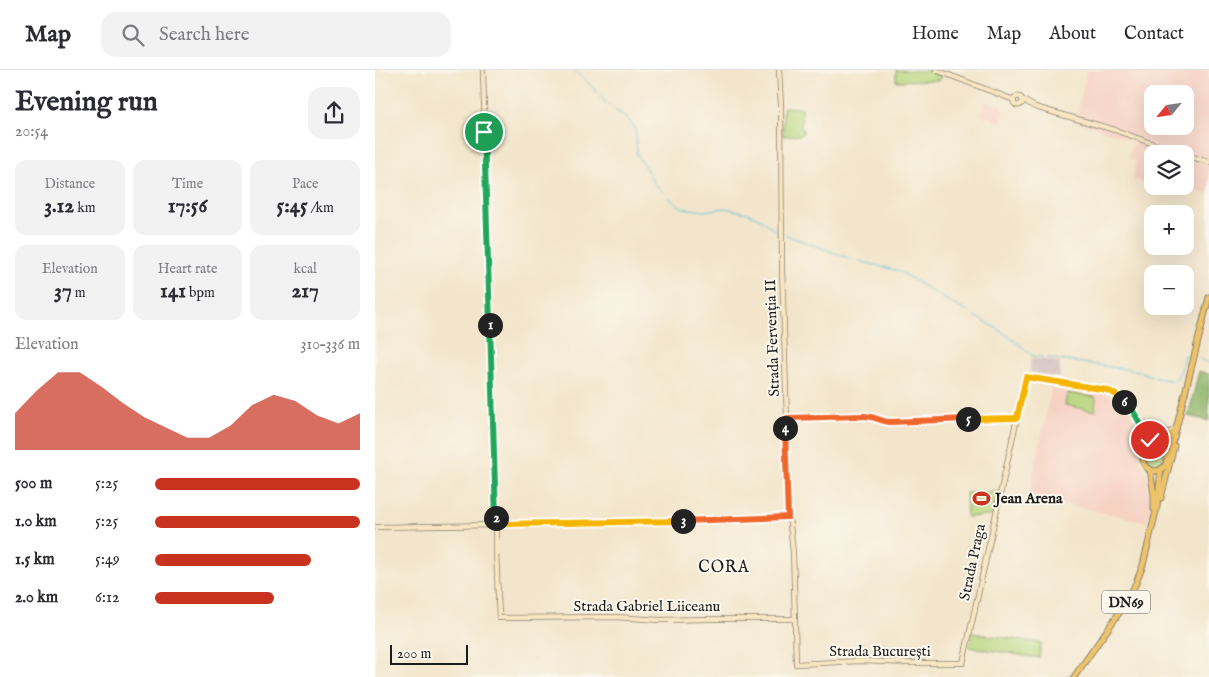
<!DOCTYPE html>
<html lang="en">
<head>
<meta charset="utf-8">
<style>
	:root { --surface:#fff; --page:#f2f2f3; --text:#2b2b33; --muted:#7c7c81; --line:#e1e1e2; --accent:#c8321e }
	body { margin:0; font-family:"IM FELL English",serif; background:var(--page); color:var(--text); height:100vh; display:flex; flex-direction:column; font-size:19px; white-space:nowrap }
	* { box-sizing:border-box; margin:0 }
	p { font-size:16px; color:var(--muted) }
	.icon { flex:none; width:28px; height:28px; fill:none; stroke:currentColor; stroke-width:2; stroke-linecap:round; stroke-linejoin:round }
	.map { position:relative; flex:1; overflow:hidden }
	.details { display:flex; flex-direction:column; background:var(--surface); width:375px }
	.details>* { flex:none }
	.needle { width:32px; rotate:241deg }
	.buttons { position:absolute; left:769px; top:15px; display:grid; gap:10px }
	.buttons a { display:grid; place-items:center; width:50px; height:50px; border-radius:10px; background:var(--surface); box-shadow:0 5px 20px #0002; font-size:25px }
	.scale { position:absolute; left:15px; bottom:12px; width:78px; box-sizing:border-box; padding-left:5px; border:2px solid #1c1c1c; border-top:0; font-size:14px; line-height:18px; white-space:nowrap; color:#1c1c1c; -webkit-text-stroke:4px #fbf7ec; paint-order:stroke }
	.pin { position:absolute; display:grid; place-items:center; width:42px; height:42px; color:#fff; margin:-21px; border:2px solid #fff; border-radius:50%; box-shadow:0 1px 5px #0007 }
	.km { position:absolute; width:25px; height:25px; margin:-12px; border-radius:50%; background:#222; color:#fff; font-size:14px; line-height:25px; text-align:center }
	.round { display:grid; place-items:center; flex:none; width:52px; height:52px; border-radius:15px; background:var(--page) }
	.headline { display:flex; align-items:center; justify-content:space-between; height:85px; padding:0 15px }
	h1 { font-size:28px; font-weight:700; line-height:38px }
	.stats { display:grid; grid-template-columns:repeat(3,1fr); gap:8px; height:85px; padding:5px 15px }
	.stats div { display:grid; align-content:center; border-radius:12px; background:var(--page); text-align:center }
	.stats b { font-size:21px; font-weight:700 }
	.stats small { font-size:14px; font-weight:400 }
	.stats p { font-size:14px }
	.chart { height:140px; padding:10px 15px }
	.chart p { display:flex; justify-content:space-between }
	.chart svg { width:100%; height:90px; margin-top:5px; fill:var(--accent); opacity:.7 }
	ul { padding:0 15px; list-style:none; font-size:16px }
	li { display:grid; grid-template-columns:80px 60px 1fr; align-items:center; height:38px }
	li i { height:12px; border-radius:6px; background:var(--accent) }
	header { display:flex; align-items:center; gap:30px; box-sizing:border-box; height:70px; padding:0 25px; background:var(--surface); border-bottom:1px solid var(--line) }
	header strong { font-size:24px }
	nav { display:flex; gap:28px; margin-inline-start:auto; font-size:18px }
	.search { width:350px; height:45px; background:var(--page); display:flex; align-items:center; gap:12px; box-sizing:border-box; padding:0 18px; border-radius:15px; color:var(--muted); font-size:19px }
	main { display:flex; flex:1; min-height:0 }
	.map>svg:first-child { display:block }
</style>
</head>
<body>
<header>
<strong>Map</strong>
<div class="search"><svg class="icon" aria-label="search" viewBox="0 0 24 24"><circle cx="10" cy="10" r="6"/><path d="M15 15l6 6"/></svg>Search here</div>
<nav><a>Home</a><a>Map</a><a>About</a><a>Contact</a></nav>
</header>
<main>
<section class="details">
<div class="headline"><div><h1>Evening run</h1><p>20:54</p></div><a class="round"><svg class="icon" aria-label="share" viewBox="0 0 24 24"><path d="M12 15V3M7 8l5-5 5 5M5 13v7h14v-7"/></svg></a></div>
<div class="stats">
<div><p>Distance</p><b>3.12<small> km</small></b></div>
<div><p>Time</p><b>17:56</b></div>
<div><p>Pace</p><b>5:45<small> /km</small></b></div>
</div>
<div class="stats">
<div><p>Elevation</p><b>37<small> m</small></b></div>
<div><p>Heart rate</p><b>141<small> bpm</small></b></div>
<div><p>kcal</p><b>217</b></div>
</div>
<div class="chart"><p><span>Elevation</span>310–336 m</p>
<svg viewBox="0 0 160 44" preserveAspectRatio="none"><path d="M0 44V26L10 15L20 6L30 6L40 13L50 21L60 28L70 33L80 38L90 38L100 32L110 22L120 17L130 20L140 27L150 31L160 26V44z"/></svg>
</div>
<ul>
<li><b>500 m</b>5:25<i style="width:100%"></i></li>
<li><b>1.0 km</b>5:25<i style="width:100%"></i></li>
<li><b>1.5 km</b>5:49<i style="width:76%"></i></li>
<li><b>2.0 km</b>6:12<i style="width:58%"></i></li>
</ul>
</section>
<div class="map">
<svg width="834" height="607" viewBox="0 0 834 607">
	<rect width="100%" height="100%" fill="#fbf7ec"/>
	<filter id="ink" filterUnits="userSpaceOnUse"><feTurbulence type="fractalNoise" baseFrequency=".02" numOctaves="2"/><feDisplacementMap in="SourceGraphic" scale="10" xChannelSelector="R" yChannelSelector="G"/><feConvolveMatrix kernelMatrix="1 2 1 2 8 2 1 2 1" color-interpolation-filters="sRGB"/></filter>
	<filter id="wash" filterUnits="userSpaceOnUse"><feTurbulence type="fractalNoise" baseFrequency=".0096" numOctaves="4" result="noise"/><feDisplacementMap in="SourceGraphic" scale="20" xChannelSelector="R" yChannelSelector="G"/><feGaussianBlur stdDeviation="1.12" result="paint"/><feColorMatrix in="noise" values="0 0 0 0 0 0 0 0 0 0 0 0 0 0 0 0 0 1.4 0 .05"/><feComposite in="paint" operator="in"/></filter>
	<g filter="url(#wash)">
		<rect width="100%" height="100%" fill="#f3e5cb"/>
		<g fill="#f6d2c3" fill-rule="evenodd">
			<path d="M712,0H834V124L792,116H810V84H778L777,114L758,110L761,90L754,88L758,70L701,51ZM778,24H810V56H778Z"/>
			<polygon points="611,32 626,35 629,43 626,52 606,45"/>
			<polygon points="677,315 727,323 742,329 756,342 763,356 768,378 766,383 765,388 772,406 776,439 773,452 654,427"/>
		</g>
		<polygon fill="#d1bfbd" points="656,288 685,292 685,308 655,303"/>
		<g fill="#b7d67d" stroke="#6a794c">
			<polygon points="521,0 557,1 558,4 565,4 565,10 521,11"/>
			<polygon points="409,37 426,38 426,58 428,58 428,63 426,65 408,66 408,39"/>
			<polygon points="692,323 720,327 721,329 720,338 721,339 720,341 690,335"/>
			<circle cx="780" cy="389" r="10"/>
			<polygon points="623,421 617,446 592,447 591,423"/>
			<polygon points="597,563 666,573 664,588 594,577"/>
		</g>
		<polygon fill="#91b76c" stroke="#566a44" points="824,301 834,304 834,351 813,346"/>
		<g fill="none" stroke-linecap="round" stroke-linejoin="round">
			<g stroke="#57bfd4" stroke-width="1">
				<polyline points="198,0 210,9 232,34 250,47 260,57 262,85 272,100 279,113 289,123"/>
				<polyline points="293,127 308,138 329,141 350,138 372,143 386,149 399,160 405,162"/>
				<polyline points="411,165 476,189"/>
				<polyline points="484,191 524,201 576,233 595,243"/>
				<path d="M601,247C614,254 628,261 640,271C647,276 651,282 659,286L764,301L782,308L800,311L806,300L809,285L814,286"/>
				<polyline points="825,289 834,293"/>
			</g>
		</g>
	</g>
	<g filter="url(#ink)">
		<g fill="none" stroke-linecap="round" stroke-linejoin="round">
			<defs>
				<g id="secondary">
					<polyline points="108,0 121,454 121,482 124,548 241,547 285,550 334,549 420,549"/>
					<path d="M404,0L406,35L407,198L411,321L412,348L410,352L413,447L415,454L418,482L419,514L421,594L486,591L536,593H588L651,307L727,319C749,324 759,343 770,361C773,367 776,373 782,377"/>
					<polyline points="561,0 639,30"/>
					<circle cx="643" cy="31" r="4.5"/>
					<polyline points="648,30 660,37 740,60 806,84"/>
					<polyline points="810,85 834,92"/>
					<path d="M412,348L489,346C498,346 505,351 514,352L642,348"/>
					<polyline points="767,356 771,381"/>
					<path d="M771,360C784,370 788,366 800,359"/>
					<polyline points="0,457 239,453 413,447"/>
				</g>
				<g id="primary">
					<circle cx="780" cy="389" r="12"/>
					<polyline points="784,378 801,359"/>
					<polyline points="792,386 799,367 834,227"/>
					<polyline points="775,399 779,425 779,439"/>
					<polyline points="786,428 799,376"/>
					<polyline points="699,607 749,536 761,513 768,495 782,437 786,399"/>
				</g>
			</defs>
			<use href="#secondary" stroke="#888074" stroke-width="6"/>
			<use href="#primary" stroke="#888074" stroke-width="7"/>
			<use href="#secondary" stroke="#f9e7c3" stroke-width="4.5"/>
			<use href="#primary" stroke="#efc469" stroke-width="5"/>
		</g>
	</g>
	<g fill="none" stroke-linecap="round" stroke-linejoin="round" filter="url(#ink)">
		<defs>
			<polyline id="split-1" points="109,62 115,255"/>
			<polyline id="split-2" points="115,255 121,448"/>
			<polyline id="split-3" points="121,448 121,454 308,451"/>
			<polyline id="split-4" points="308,451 413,447 410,358"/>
			<path id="split-5" d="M410,358V352L412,348L489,346C498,346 505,351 514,352L593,349"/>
			<polyline id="split-6" points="593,349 642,348 651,307 732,320 740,324 749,332"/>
			<polyline id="split-7" points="749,332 758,341 775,370"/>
		</defs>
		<use href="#split-1" stroke="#fff" stroke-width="10"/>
		<use href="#split-2" stroke="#fff" stroke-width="10"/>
		<use href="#split-3" stroke="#fff" stroke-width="10"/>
		<use href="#split-4" stroke="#fff" stroke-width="10"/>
		<use href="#split-5" stroke="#fff" stroke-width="10"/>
		<use href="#split-6" stroke="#fff" stroke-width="10"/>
		<use href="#split-7" stroke="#fff" stroke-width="10"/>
		<use href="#split-1" stroke="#22a559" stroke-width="6"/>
		<use href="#split-2" stroke="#22a559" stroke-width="6"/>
		<use href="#split-3" stroke="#f5b400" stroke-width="6"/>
		<use href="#split-4" stroke="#f0652b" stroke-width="6"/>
		<use href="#split-5" stroke="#f0652b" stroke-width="6"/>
		<use href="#split-6" stroke="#f5b400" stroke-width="6"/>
		<use href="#split-7" stroke="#22a559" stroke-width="6"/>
	</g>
	<defs>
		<symbol id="stadium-bare" viewBox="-9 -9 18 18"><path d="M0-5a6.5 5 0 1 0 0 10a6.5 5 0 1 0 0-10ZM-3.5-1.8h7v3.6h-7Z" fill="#c8321e" stroke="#fbf7ec" stroke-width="2.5" paint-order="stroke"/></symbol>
	</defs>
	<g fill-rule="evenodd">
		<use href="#stadium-bare" x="594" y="416" width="25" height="25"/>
	</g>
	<g text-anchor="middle" stroke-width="4" stroke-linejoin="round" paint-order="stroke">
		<rect fill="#fbf7ec" stroke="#5f5e5a" stroke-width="1" x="727" y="520.5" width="48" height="23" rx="4"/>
		<g font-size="14" font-weight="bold" fill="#1c1c1c">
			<text x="751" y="537">DN69</text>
		</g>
		<g font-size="15" fill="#1c1c1c" stroke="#fbf7ec">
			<text transform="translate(397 268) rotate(-92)" y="5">Strada Fervenția II</text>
			<text transform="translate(597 492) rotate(-78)" y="5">Strada Praga</text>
			<text x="272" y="541">Strada Gabriel Liiceanu</text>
			<text x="505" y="586">Strada București</text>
		</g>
		<g font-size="15" font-weight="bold" fill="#1c1c1c" stroke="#fbf7ec" text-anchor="start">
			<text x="620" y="433">Jean Arena</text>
		</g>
		<g font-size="16" letter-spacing="1" fill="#1c1c1c" stroke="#fbf7ec">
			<text x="349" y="502">CORA</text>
		</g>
	</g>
</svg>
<div class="buttons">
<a><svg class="needle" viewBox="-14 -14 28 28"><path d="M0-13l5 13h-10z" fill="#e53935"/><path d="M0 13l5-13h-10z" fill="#7c7c81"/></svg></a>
<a><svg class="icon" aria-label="layers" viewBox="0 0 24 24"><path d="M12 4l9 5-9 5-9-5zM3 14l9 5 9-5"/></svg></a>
<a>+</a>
<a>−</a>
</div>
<div class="scale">200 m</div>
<div class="pin" style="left:109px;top:62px;background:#1e9e55"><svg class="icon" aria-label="arrive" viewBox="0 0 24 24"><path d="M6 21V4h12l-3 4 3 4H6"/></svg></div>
<div class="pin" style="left:775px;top:370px;background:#d93025"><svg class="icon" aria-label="check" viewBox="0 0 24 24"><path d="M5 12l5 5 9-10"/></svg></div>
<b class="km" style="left:115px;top:255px">1</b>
<b class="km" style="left:121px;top:448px">2</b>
<b class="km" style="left:308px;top:451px">3</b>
<b class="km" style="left:410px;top:358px">4</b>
<b class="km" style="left:593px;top:349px">5</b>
<b class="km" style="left:749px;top:332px">6</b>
</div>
</main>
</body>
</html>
